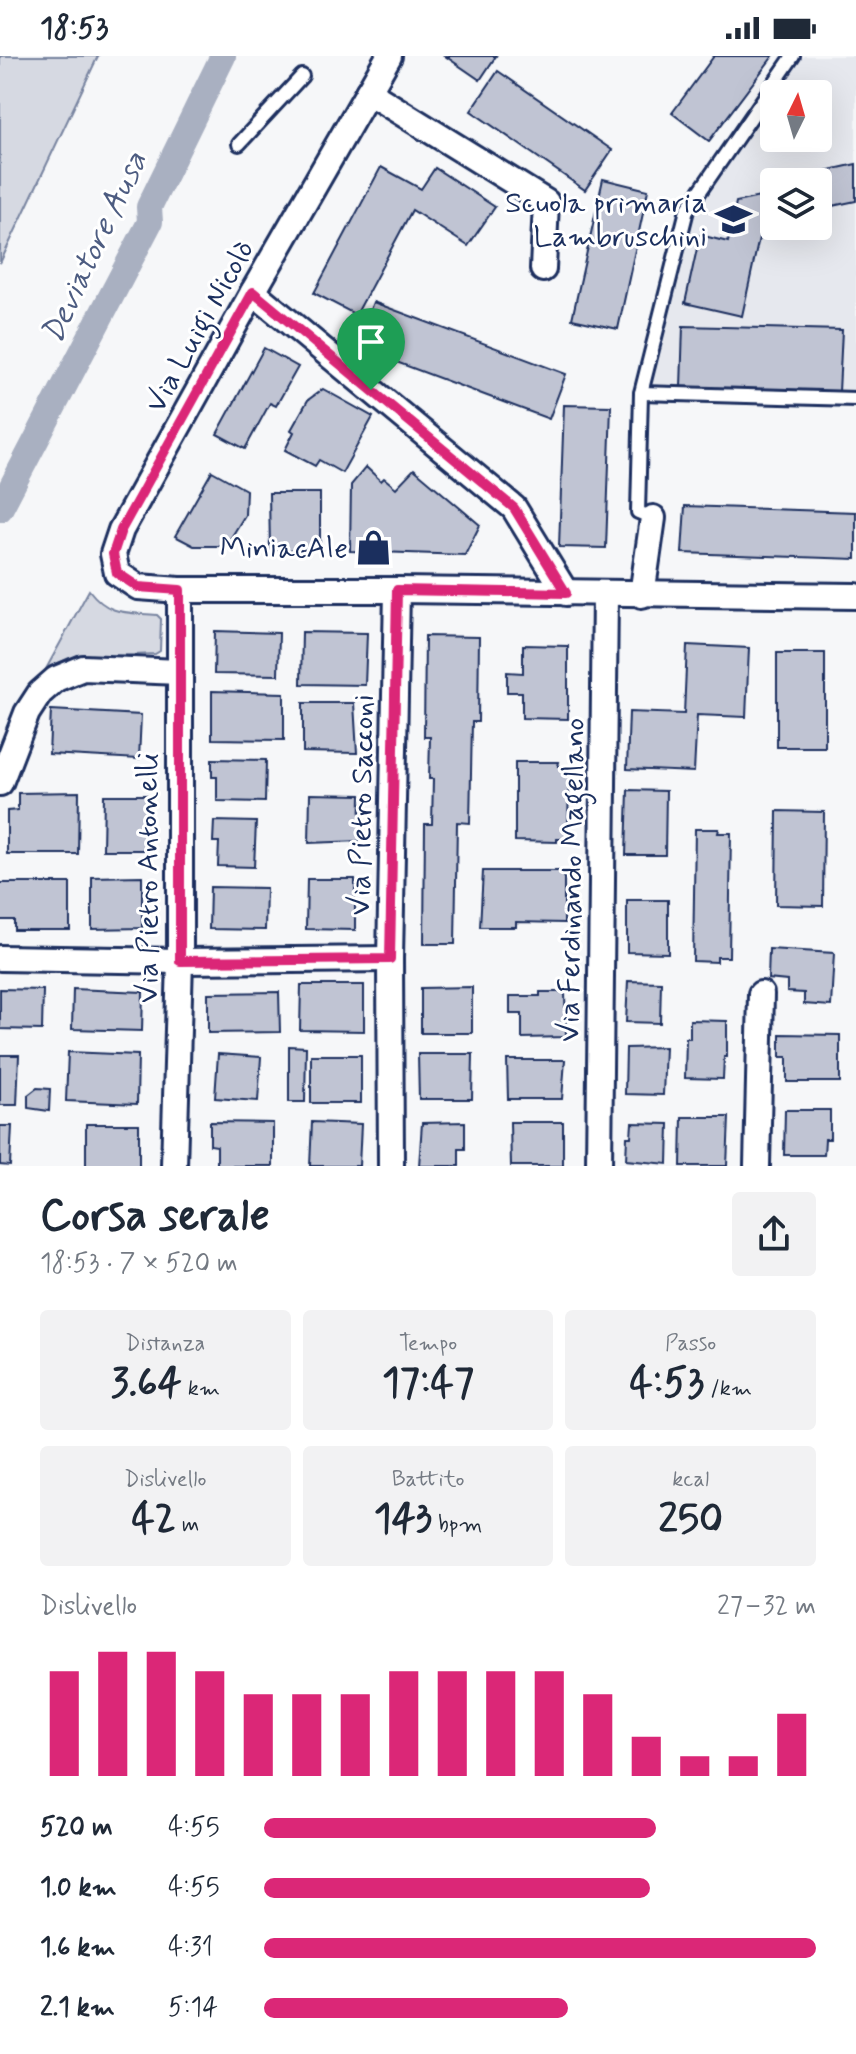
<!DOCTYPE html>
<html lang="it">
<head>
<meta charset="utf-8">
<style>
	:root { --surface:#fff; --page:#f2f2f3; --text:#1f2937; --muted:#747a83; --accent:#db2777 }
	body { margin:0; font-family:Mynerve,sans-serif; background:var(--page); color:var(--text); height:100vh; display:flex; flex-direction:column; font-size:30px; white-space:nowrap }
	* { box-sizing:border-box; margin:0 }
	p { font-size:26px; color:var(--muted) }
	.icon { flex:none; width:44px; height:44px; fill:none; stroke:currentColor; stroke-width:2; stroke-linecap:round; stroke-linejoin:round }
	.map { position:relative; height:1110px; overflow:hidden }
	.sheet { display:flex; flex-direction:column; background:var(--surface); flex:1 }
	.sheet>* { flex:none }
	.needle { width:52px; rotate:5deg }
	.controls { position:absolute; left:760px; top:24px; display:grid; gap:16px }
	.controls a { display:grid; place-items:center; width:72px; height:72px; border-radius:8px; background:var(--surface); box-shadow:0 8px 32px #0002; font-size:40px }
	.pin { position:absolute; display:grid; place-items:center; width:68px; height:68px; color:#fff; margin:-82px -34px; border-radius:50% 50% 50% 0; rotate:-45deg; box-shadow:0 0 8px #0007 }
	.pin .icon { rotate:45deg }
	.round { display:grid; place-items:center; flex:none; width:84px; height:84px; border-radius:8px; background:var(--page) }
	.summary { display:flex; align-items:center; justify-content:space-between; height:136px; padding:0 40px }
	h1 { font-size:44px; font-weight:800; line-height:60px }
	.metrics { display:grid; grid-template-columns:repeat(3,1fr); gap:12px; height:136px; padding:8px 40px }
	.metrics div { display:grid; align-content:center; border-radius:8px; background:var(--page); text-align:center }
	.metrics b { font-size:40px; font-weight:800 }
	.metrics small { font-size:22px; font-weight:400 }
	.metrics p { font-size:22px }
	.chart { height:224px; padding:16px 40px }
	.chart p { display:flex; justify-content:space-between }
	.chart svg { width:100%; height:144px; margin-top:8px; stroke:var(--accent); stroke-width:6 }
	ul { padding:0 40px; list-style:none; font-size:26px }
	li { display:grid; grid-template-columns:128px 96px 1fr; align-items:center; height:60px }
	li i { height:20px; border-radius:10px; background:var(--accent) }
	.status { display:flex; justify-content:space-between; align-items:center; height:56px; padding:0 40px; background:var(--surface); direction:ltr }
	.status svg { height:22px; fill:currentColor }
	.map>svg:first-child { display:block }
</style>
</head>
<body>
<div class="status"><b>18:53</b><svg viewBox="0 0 49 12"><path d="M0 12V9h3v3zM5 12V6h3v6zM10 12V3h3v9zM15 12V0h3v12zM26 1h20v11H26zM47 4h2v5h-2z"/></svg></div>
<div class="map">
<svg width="856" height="1110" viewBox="0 0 856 1110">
	<rect width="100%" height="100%" fill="#f6f7f9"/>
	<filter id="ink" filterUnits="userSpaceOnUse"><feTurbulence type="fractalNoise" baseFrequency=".0125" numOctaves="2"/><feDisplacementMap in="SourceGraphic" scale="16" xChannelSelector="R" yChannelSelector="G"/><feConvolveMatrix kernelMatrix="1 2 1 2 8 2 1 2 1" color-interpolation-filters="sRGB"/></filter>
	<g filter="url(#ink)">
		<path fill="#e6e8ee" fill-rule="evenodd" d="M804,0H856V338L648,332L694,157L774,43V82H818V38H777ZM774,126H818V170H774Z"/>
		<g fill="#d6d9e2" stroke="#7884a0" stroke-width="2">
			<polygon points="0,0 98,0 0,207"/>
			<path d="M89,534C109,560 126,556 157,559L161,563L160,595L155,598L69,602L46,613Z"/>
		</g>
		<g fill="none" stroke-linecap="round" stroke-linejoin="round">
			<polyline stroke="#a9b0c1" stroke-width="26" points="0,453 150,166 149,151 223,0"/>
		</g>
		<g fill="#c0c4d3" stroke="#1b2f5e" stroke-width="2">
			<polygon points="445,0 496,0 480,24"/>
			<polygon points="714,0 773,0 709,85 672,57"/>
			<polygon points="498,15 612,94 585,134 471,55"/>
			<polygon points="856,108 856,145 832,150 825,115"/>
			<polygon points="381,111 421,133 435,112 495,151 468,190 412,154 356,259 314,237"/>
			<polygon points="603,123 648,134 618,273 572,263"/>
			<polygon points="774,138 774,165 762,168 742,260 685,247 700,179 728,186 736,146"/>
			<polygon points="373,246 566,318 549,363 356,291"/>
			<polygon points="683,270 842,274 839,336 681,332"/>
			<polygon points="264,292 298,311 276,350 270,347 245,393 217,378"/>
			<polygon points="323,333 373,361 342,417 319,404 315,410 285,394 294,376 291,374 308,344"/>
			<polygon points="564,349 611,350 606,492 559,491"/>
			<polygon points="366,411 381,425 384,422 396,432 414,413 480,469 465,499 350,495 351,429"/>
			<polygon points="212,415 246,434 245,459 226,490 194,490 175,480"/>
			<polygon points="269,437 320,437 320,494 270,494"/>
			<polygon points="685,450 856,456 856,503 682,497"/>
			<polygon points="215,575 279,577 278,619 214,618"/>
			<polygon points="302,576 367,577 365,629 301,628"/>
			<polygon points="425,580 479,581 478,666 472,666 470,767 457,766 455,888 424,888 425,768 432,768 433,723 429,723 430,681 424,681"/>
			<polygon points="523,589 568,590 568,663 522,662 522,636 507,636 507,616 523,617"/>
			<polygon points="687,589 749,592 746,661 697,659 694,716 627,713 629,656 684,658"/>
			<rect x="777" y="597" width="48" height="94"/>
			<polygon points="212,635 284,637 284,684 212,683"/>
			<polygon points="303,647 354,647 357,697 303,696"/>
			<polygon points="51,654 141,659 139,703 49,698"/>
			<polygon points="212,703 266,704 265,746 217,745 217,721 212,721"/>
			<polygon points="515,706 559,706 558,710 569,710 568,783 557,783 557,786 515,785"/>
			<polygon points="628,734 666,735 665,799 626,799"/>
			<polygon points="79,736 78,798 7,798 7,755 18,754 18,737"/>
			<polygon points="310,738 361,739 360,785 309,787"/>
			<polygon points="104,739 147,739 146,794 103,794"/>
			<polygon points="777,755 824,756 823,850 776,849"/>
			<polygon points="214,765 256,766 254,811 218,810 219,786 213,786"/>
			<polygon points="695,773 719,773 718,777 731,777 729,901 717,901 717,906 693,905"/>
			<polygon points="483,815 564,815 564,867 516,866 516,871 480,871"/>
			<polygon points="142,820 142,872 92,873 92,821"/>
			<polygon points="307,823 355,823 355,874 306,873"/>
			<polygon points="0,827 70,827 70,874 14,874 14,864 0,864"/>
			<polygon points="210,831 266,832 265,874 209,873"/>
			<polygon points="627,844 668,844 668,897 627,896"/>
			<polygon points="769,893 834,897 831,950 804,948 804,937 787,936 787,925 768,923"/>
			<polygon points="628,925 661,926 660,967 626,966"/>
			<polygon points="301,929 364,929 364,975 300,974"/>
			<polygon points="472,931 472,977 421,977 421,932"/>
			<polygon points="0,933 43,934 42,974 0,973"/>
			<polygon points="73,933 143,936 142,975 72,973"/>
			<polygon points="279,936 280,976 208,977 208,937"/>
			<polygon points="540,936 565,936 566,981 522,982 522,958 510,958 510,940 540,940"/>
			<polygon points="690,964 727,965 727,1001 724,1001 723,1023 685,1022 686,982 690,982"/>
			<polygon points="780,978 840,979 840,1026 787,1026 787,1001 780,1001"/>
			<polygon points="289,990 306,991 305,1046 289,1046"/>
			<polygon points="665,991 663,1039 625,1038 626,992"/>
			<polygon points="68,996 138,999 137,1048 66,1045"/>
			<polygon points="218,998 261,1001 258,1045 215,1042"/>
			<polygon points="418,998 473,998 472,1043 419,1043"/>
			<polygon points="0,999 19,999 17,1049 0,1049"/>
			<rect x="311" y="999" width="50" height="48"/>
			<polygon points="507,1004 565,1004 562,1043 508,1043"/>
			<polygon points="37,1032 50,1033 49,1055 28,1052 28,1039"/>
			<polygon points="785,1054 830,1054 830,1083 825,1083 824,1099 784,1099"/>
			<polygon points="682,1061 729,1061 727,1110 681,1110"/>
			<polygon points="210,1066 273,1067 273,1110 217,1110 217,1090 210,1089"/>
			<polygon points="312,1066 361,1068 359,1110 310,1110"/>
			<polygon points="465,1066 465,1093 459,1093 459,1110 419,1110 422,1067"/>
			<polygon points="510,1066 563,1066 563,1110 511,1110"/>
			<polygon points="632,1067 669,1068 668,1108 626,1104 627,1081 631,1081"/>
			<rect x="86" y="1068" width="53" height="42"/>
			<polygon points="0,1070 12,1070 10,1110 0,1109"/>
		</g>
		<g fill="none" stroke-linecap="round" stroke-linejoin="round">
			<defs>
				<g id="lane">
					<polyline points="239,88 302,20"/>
					<polyline points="641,337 856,343"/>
					<polyline points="653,462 638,456 641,337 687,154 793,0"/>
				</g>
				<g id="street">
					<polyline points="389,0 253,236 121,474 113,498 117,517 138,531 180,534 397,534 856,540"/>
					<polyline points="368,36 546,146 543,213"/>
					<polyline points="253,236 514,452 566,537"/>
					<polyline points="642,539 653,462"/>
					<polyline points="0,727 27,657 40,637 56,623 83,612 180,616"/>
					<polyline points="0,902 180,905 390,903"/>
					<polyline points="174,1110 180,905 180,534"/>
					<polyline points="391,1110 390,903 397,534"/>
					<polyline points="599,1110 605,538"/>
					<polyline points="757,1110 761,938"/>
				</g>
			</defs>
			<use href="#lane" stroke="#1b2f5e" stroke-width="18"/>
			<use href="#street" stroke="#1b2f5e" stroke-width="30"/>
			<use href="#lane" stroke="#fff" stroke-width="12"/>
			<use href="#street" stroke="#fff" stroke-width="24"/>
		</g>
	</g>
	<g fill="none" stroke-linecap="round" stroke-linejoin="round" filter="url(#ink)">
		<defs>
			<polygon id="route" points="253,236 514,452 566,537 397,534 390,903 180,905 180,534 138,531 117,517 113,498 121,474"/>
		</defs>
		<use href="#route" stroke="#fff" stroke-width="16"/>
		<use href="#route" stroke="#db2777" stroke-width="10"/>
	</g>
	<defs>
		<symbol id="school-bare" viewBox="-9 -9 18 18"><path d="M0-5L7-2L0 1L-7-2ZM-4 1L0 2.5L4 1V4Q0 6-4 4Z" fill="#1b2f5e" stroke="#fff" stroke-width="2.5" paint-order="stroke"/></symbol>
		<symbol id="shop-bare" viewBox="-9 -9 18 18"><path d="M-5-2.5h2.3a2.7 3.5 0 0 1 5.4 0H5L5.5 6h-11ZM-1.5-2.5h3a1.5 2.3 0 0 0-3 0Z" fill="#1b2f5e" stroke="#fff" stroke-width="2.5" paint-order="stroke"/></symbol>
	</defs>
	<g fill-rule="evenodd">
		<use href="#school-bare" x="708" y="138" width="51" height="51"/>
		<use href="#shop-bare" x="348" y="466" width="51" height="51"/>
	</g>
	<g text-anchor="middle" stroke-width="6" stroke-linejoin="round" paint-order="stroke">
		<g font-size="30" fill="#1b2f5e" stroke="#fff" text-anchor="end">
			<text x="707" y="156">Scuola primaria<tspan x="707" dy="34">Lambruschini</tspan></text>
			<text x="348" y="501">MiniacAle</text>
		</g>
		<g font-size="30" fill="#1b2f5e" stroke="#fff">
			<text transform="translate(199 270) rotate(-61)" y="10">Via Luigi Nicolò</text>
			<text transform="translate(361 749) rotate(-89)" y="10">Via Pietro Sacconi</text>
			<text transform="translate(147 822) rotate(-90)" y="10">Via Pietro Antonelli</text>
			<text transform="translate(571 824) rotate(-89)" y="10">Via Ferdinando Magellano</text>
		</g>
		<g font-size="32" font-style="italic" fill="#4d5c81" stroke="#fff">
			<text transform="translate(93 191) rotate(-65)" y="11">Deviatore Ausa</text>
		</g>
	</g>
</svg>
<div class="controls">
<a><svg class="needle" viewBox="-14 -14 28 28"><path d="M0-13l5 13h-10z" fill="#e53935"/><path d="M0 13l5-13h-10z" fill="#747a83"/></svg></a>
<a><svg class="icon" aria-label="layers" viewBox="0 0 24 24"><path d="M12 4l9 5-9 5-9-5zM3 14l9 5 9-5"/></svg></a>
</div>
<div class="pin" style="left:371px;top:334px;background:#1e9e55"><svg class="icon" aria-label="arrive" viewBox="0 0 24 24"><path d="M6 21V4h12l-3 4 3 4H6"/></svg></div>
</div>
<section class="sheet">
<div class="summary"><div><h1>Corsa serale</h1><p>18:53 · 7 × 520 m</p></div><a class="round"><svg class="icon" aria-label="share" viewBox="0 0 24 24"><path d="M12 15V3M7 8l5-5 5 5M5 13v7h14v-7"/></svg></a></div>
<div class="metrics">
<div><p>Distanza</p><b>3.64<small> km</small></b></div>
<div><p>Tempo</p><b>17:47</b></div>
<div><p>Passo</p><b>4:53<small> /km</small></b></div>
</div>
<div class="metrics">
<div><p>Dislivello</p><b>42<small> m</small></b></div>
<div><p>Battito</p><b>143<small> bpm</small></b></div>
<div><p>kcal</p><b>250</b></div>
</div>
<div class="chart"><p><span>Dislivello</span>27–32 m</p>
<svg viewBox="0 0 160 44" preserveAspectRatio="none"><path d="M5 44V12M15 44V6M25 44V6M35 44V12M45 44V19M55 44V19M65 44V19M75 44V12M85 44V12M95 44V12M105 44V12M115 44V19M125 44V32M135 44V38M145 44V38M155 44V25"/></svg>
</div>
<ul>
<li><b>520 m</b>4:55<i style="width:71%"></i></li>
<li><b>1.0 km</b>4:55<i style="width:70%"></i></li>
<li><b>1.6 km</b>4:31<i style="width:100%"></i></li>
<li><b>2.1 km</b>5:14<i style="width:55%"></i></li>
</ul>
</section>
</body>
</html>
